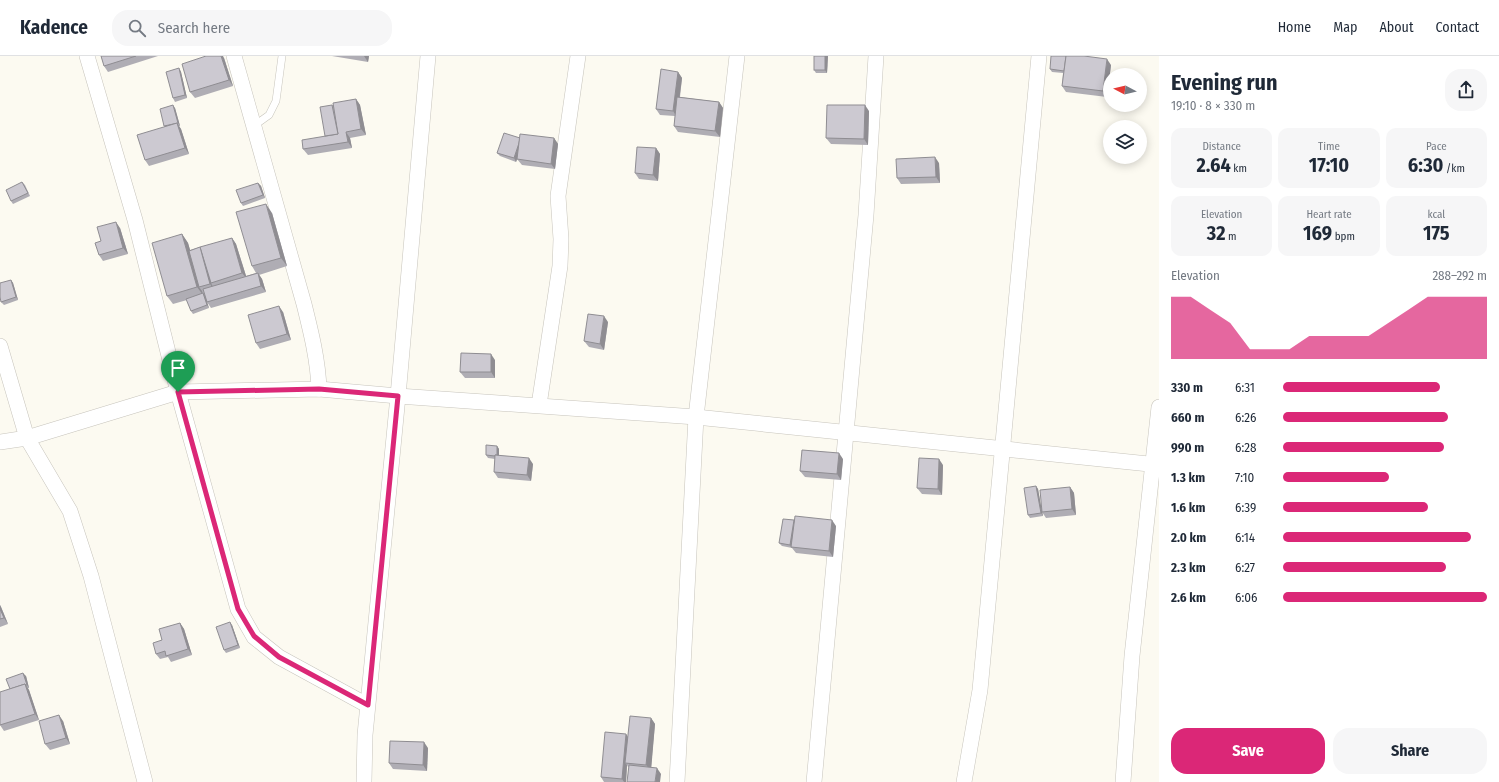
<!DOCTYPE html>
<html lang="en">
<head>
<meta charset="utf-8">
<style>
	:root { --surface:#fff; --page:#f6f6f7; --text:#1f2937; --muted:#747a83; --line:#e0e1e3; --accent:#db2777 }
	body { margin:0; font-family:"Fira Sans Condensed",sans-serif; background:var(--page); color:var(--text); height:100vh; display:flex; flex-direction:column; font-size:15px; white-space:nowrap }
	* { box-sizing:border-box; margin:0 }
	p { font-size:13px; color:var(--muted) }
	.icon { flex:none; width:22px; height:22px; fill:none; stroke:currentColor; stroke-width:2; stroke-linecap:round; stroke-linejoin:round }
	.map { position:relative; flex:1; overflow:hidden }
	.details { display:flex; flex-direction:column; background:var(--surface); width:340px }
	.details>* { flex:none }
	.needle { width:26px; rotate:277deg }
	.buttons { position:absolute; left:1103px; top:12px; display:grid; gap:8px }
	.buttons a { display:grid; place-items:center; width:44px; height:44px; border-radius:50%; background:var(--surface); box-shadow:0 2px 10px #0003; font-size:20px }
	.pin { position:absolute; display:grid; place-items:center; width:34px; height:34px; color:#fff; margin:-41px -17px; border-radius:50% 50% 50% 0; rotate:-45deg; box-shadow:0 0 4px #0007 }
	.pin .icon { rotate:45deg }
	.round { display:grid; place-items:center; flex:none; width:42px; height:42px; border-radius:16px; background:var(--page) }
	.headline { display:flex; align-items:center; justify-content:space-between; height:68px; padding:0 12px }
	h1 { font-size:22px; font-weight:700; line-height:30px }
	.stats { display:grid; grid-template-columns:repeat(3,1fr); gap:6px; height:68px; padding:4px 12px }
	.stats div { display:grid; align-content:center; border-radius:10px; background:var(--page); text-align:center }
	.stats b { font-size:20px; font-weight:700 }
	.stats small { font-size:11px; font-weight:400 }
	.stats p { font-size:11px }
	.chart { height:112px; padding:8px 12px }
	.chart p { display:flex; justify-content:space-between }
	.chart svg { width:100%; height:72px; margin-top:4px; fill:var(--accent); opacity:.7 }
	.primary-button { display:flex; gap:8px; margin-top:auto; padding:8px 12px }
	.primary-button a { flex:1; height:46px; border-radius:16px; background:var(--accent); color:#fff; font-size:16px; font-weight:700; line-height:46px; text-align:center }
	.primary-button a+a { background:var(--page); color:var(--text) }
	ul { padding:0 12px; list-style:none; font-size:13px }
	li { display:grid; grid-template-columns:64px 48px 1fr; align-items:center; height:30px }
	li i { height:10px; border-radius:5px; background:var(--accent) }
	header { display:flex; align-items:center; gap:24px; box-sizing:border-box; height:56px; padding:0 20px; background:var(--surface); border-bottom:1px solid var(--line) }
	header strong { font-size:19px }
	nav { display:flex; gap:22px; margin-inline-start:auto; font-size:14px }
	.search { width:280px; height:36px; background:var(--page); display:flex; align-items:center; gap:10px; box-sizing:border-box; padding:0 14px; border-radius:16px; color:var(--muted); font-size:15px }
	main { display:flex; flex:1; min-height:0 }
	.map>svg:first-child { display:block }
</style>
</head>
<body>
<header>
<strong>Kadence</strong>
<div class="search"><svg class="icon" aria-label="search" viewBox="0 0 24 24"><circle cx="10" cy="10" r="6"/><path d="M15 15l6 6"/></svg>Search here</div>
<nav><a>Home</a><a>Map</a><a>About</a><a>Contact</a></nav>
</header>
<main>
<div class="map">
<svg width="1159" height="726" viewBox="0 0 1159 726">
	<rect width="100%" height="100%" fill="#fcfaf1"/>
	<g fill="none" stroke-linecap="round" stroke-linejoin="round">
		<defs>
			<polyline id="lane" points="255,69 269,59 276,45 282,0"/>
			<g id="street">
				<polyline points="87,0 135,164 178,336 238,553 254,581 279,601 367,649"/>
				<path d="M234,0L304,248C311,276 318,304 319,333"/>
				<polyline points="0,290 27,382 70,455 91,520 145,726"/>
				<polyline points="539,349 560,210 561,183 558,140 578,0"/>
				<polyline points="0,386 27,382 178,336 319,333 398,340 696,361 1159,409"/>
				<polyline points="364,726 365,679 398,340 428,0"/>
				<polyline points="677,726 696,361 737,0"/>
				<polyline points="814,726 866,159 876,0"/>
				<polyline points="964,726 980,634 1039,0"/>
				<polyline points="1123,726 1132,600 1159,351"/>
			</g>
		</defs>
		<use href="#lane" stroke="#c7c4bc" stroke-width="8"/>
		<use href="#street" stroke="#c7c4bc" stroke-width="16"/>
		<use href="#lane" stroke="#fff" stroke-width="7"/>
		<use href="#street" stroke="#fff" stroke-width="15"/>
	</g>
	<g fill="#afadb4">
		<polygon points="101,0 158,0 108,16 104,10"/>
		<polygon points="332,0 369,0 368,6"/>
		<polygon points="814,0 828,0 827,17 816,17 814,14"/>
		<polygon points="224,2 233,30 195,42 190,36"/>
		<polygon points="1111,9 1107,41 1066,36 1062,30 1063,17 1052,16 1050,13"/>
		<polygon points="179,12 181,16 187,42 175,46 173,42"/>
		<polygon points="678,16 682,22 680,41 719,46 723,52 720,81 678,76 674,70 675,60 660,59 656,53"/>
		<polygon points="356,43 360,49 366,79 350,82 352,92 308,99 303,93 325,80 332,49"/>
		<polygon points="175,52 180,70 179,70 181,73 189,98 149,110 145,104"/>
		<polygon points="869,55 868,89 831,88 826,82"/>
		<polygon points="520,82 554,82 558,88 555,113 522,109 517,103 518,102 516,106 500,100 497,97"/>
		<polygon points="656,92 660,98 658,125 639,123 635,117"/>
		<polygon points="939,107 940,127 901,128 897,122"/>
		<polygon points="22,126 25,129 30,140 13,148 11,145"/>
		<polygon points="258,127 261,130 265,142 243,150 241,147"/>
		<polygon points="272,157 287,210 259,219 262,223 266,236 211,252 207,246 209,252 193,258 191,255 187,244 173,248 167,240 182,178 188,187 190,194 200,191 201,194 232,182 236,188 246,220 256,217 252,210"/>
		<polygon points="120,172 128,198 103,205 99,199 101,185"/>
		<polygon points="11,224 13,227 18,244 4,249 1,246"/>
		<polygon points="283,256 291,284 260,293 256,287"/>
		<polygon points="608,266 604,294 589,291 584,285"/>
		<polygon points="495,304 495,322 465,322 460,316"/>
		<polygon points="497,390 499,393 499,400 533,408 531,425 498,422 494,416 495,403 488,402 486,399"/>
		<polygon points="843,403 841,424 805,421 800,415"/>
		<polygon points="943,409 942,439 922,438 917,432"/>
		<polygon points="1036,430 1038,433 1041,452 1070,431 1074,437 1076,459 1046,462 1042,456 1043,460 1030,462 1028,459"/>
		<polygon points="794,464 836,470 833,501 796,497 792,492 782,490 779,487"/>
		<polygon points="0,549 1,551 8,568 0,571"/>
		<polygon points="180,567 184,573 192,599 171,606 168,601 160,603 156,598 162,584"/>
		<polygon points="232,569 240,592 226,597 224,594"/>
		<polygon points="26,620 29,632 28,632 29,634 39,664 4,675 0,669 10,633"/>
		<polygon points="651,662 655,668 651,711 661,718 628,711 627,709 626,726 604,726 601,721 626,678 628,682"/>
		<polygon points="63,665 70,688 50,694 45,688"/>
		<polygon points="428,692 427,715 393,713 389,707"/>
	</g>
	<g fill="#8f8d92">
		<polygon points="221,0 223,0 224,2 233,30 229,24"/>
		<polygon points="364,0 369,0 368,6"/>
		<polygon points="825,0 828,0 827,17 825,14"/>
		<polygon points="1107,3 1111,9 1107,41 1103,35"/>
		<polygon points="179,12 181,16 187,42 185,39"/>
		<polygon points="678,16 682,22 677,61 673,55"/>
		<polygon points="356,43 360,49 366,79 361,73"/>
		<polygon points="719,46 723,52 720,81 715,75"/>
		<polygon points="173,49 175,52 180,70 178,67"/>
		<polygon points="865,49 869,55 868,89 864,83"/>
		<polygon points="177,67 181,73 189,98 185,92"/>
		<polygon points="346,76 350,82 352,92 348,86"/>
		<polygon points="521,82 523,85 516,106 514,102"/>
		<polygon points="554,82 558,88 555,113 551,108"/>
		<polygon points="656,92 660,98 658,125 653,119"/>
		<polygon points="935,101 939,107 940,127 936,121"/>
		<polygon points="258,127 261,130 265,142 263,139"/>
		<polygon points="266,148 272,157 287,210 281,202"/>
		<polygon points="116,166 120,172 128,198 123,192"/>
		<polygon points="182,178 188,187 201,231 199,231 202,235 203,239 197,231"/>
		<polygon points="232,182 236,188 247,223 242,217"/>
		<polygon points="200,191 204,197 211,227 213,231 214,234 210,228"/>
		<polygon points="258,217 262,223 266,236 261,230"/>
		<polygon points="11,224 13,227 18,244 16,241"/>
		<polygon points="203,237 205,240 209,252 207,249"/>
		<polygon points="279,250 283,256 291,284 287,278"/>
		<polygon points="604,260 608,266 604,294 600,288"/>
		<polygon points="491,298 495,304 495,322 491,316"/>
		<polygon points="497,390 499,393 499,403 497,400"/>
		<polygon points="839,397 843,403 841,424 837,418"/>
		<polygon points="529,402 533,408 531,425 527,419"/>
		<polygon points="939,403 943,409 942,439 938,433"/>
		<polygon points="1036,430 1038,433 1043,460 1041,457"/>
		<polygon points="1070,431 1074,437 1076,459 1072,453"/>
		<polygon points="794,464 796,467 792,492 790,489"/>
		<polygon points="832,464 836,470 833,501 829,495"/>
		<polygon points="0,549 1,551 8,568 4,562 0,553"/>
		<polygon points="230,566 232,569 240,592 238,589"/>
		<polygon points="180,567 184,573 192,599 188,593"/>
		<polygon points="23,617 26,620 29,632 27,629"/>
		<polygon points="25,628 29,634 39,664 35,658"/>
		<polygon points="59,659 63,665 70,688 66,682"/>
		<polygon points="651,662 655,668 651,715 646,709"/>
		<polygon points="626,678 630,684 625,707 627,709 626,726 624,726 622,723"/>
		<polygon points="424,686 428,692 427,715 423,709"/>
		<polygon points="657,712 661,718 660,726 655,726"/>
	</g>
	<g fill="#ccc9d1" stroke="#8f8d92">
		<polygon points="101,0 136,0 104,10"/>
		<polygon points="206,0 221,0 229,24 190,36 182,8"/>
		<rect x="814" y="0" width="11" height="14"/>
		<polygon points="1051,0 1066,0 1064,15 1050,13"/>
		<polygon points="1066,0 1084,0 1107,3 1103,35 1062,30"/>
		<polygon points="179,12 185,39 173,42 166,16"/>
		<polygon points="661,13 678,16 673,55 656,53"/>
		<polygon points="677,41 719,46 715,75 674,70"/>
		<polygon points="356,43 361,73 346,76 348,86 303,93 302,84 338,78 333,47"/>
		<polygon points="173,49 178,67 164,70 160,53"/>
		<polygon points="332,49 338,78 325,80 320,51"/>
		<polygon points="827,49 865,49 864,83 826,82"/>
		<polygon points="177,67 185,92 145,104 137,79"/>
		<polygon points="504,77 520,82 519,87 514,102 497,97"/>
		<polygon points="520,78 554,82 551,108 517,103"/>
		<polygon points="637,91 656,92 653,119 635,117"/>
		<polygon points="935,101 936,121 897,122 896,103"/>
		<polygon points="22,126 28,137 11,145 6,134"/>
		<polygon points="258,127 263,139 241,147 236,134"/>
		<polygon points="266,148 281,202 252,210 236,156"/>
		<polygon points="116,166 123,192 99,199 95,187 101,185 97,171"/>
		<polygon points="182,178 197,231 167,240 152,187"/>
		<polygon points="232,182 242,217 211,227 200,191"/>
		<polygon points="200,191 210,228 199,231 189,195"/>
		<polygon points="258,217 261,230 207,246 203,233"/>
		<polygon points="11,224 16,241 1,246 0,241 0,227"/>
		<polygon points="203,237 207,249 191,255 186,243"/>
		<polygon points="279,250 287,278 256,287 248,259"/>
		<polygon points="588,258 604,260 600,288 584,285"/>
		<polygon points="461,297 491,298 491,316 460,316"/>
		<polygon points="486,389 497,390 497,399 495,399 495,400 486,399"/>
		<polygon points="802,394 839,397 837,418 800,415"/>
		<polygon points="495,399 529,402 527,419 494,416"/>
		<polygon points="919,402 939,403 938,433 917,432"/>
		<polygon points="1036,430 1041,457 1028,459 1024,432"/>
		<polygon points="1070,431 1072,453 1042,456 1040,434"/>
		<polygon points="795,460 832,464 829,495 791,491"/>
		<polygon points="783,463 794,464 790,489 779,487"/>
		<polygon points="0,553 4,562 0,563"/>
		<polygon points="230,566 238,589 224,594 216,571"/>
		<polygon points="180,567 188,593 166,600 165,595 156,598 153,587 162,584 159,573"/>
		<polygon points="23,617 27,629 26,629 25,628 10,633 6,623"/>
		<polygon points="25,628 35,658 0,669 0,636"/>
		<polygon points="59,659 66,682 45,688 39,665"/>
		<polygon points="630,660 651,662 646,709 625,707"/>
		<polygon points="605,676 626,678 622,723 601,721"/>
		<polygon points="390,685 424,686 423,709 389,707"/>
		<polygon points="629,709 657,712 655,726 627,726"/>
	</g>
	<g fill="none" stroke-linecap="round" stroke-linejoin="round">
		<defs>
			<polygon id="route" points="319,333 398,340 368,649 279,601 254,580 238,553 178,336"/>
		</defs>
		<use href="#route" stroke="#fff" stroke-width="8"/>
		<use href="#route" stroke="#db2777" stroke-width="5"/>
	</g>
</svg>
<div class="buttons">
<a><svg class="needle" viewBox="-14 -14 28 28"><path d="M0-13l5 13h-10z" fill="#e53935"/><path d="M0 13l5-13h-10z" fill="#747a83"/></svg></a>
<a><svg class="icon" aria-label="layers" viewBox="0 0 24 24"><path d="M12 4l9 5-9 5-9-5zM3 14l9 5 9-5"/></svg></a>
</div>
<div class="pin" style="left:178px;top:336px;background:#1e9e55"><svg class="icon" aria-label="arrive" viewBox="0 0 24 24"><path d="M6 21V4h12l-3 4 3 4H6"/></svg></div>
</div>
<section class="details">
<div class="headline"><div><h1>Evening run</h1><p>19:10 · 8 × 330 m</p></div><a class="round"><svg class="icon" aria-label="share" viewBox="0 0 24 24"><path d="M12 15V3M7 8l5-5 5 5M5 13v7h14v-7"/></svg></a></div>
<div class="stats">
<div><p>Distance</p><b>2.64<small> km</small></b></div>
<div><p>Time</p><b>17:10</b></div>
<div><p>Pace</p><b>6:30<small> /km</small></b></div>
</div>
<div class="stats">
<div><p>Elevation</p><b>32<small> m</small></b></div>
<div><p>Heart rate</p><b>169<small> bpm</small></b></div>
<div><p>kcal</p><b>175</b></div>
</div>
<div class="chart"><p><span>Elevation</span>288–292 m</p>
<svg viewBox="0 0 160 44" preserveAspectRatio="none"><path d="M0 44V6L10 6L20 14L30 22L40 38L50 38L60 38L70 30L80 30L90 30L100 30L110 22L120 14L130 6L140 6L150 6L160 6V44z"/></svg>
</div>
<ul>
<li><b>330 m</b>6:31<i style="width:77%"></i></li>
<li><b>660 m</b>6:26<i style="width:81%"></i></li>
<li><b>990 m</b>6:28<i style="width:79%"></i></li>
<li><b>1.3 km</b>7:10<i style="width:52%"></i></li>
<li><b>1.6 km</b>6:39<i style="width:71%"></i></li>
<li><b>2.0 km</b>6:14<i style="width:92%"></i></li>
<li><b>2.3 km</b>6:27<i style="width:80%"></i></li>
<li><b>2.6 km</b>6:06<i style="width:100%"></i></li>
</ul>
<div class="primary-button"><a>Save</a><a>Share</a></div>
</section>
</main>
</body>
</html>
